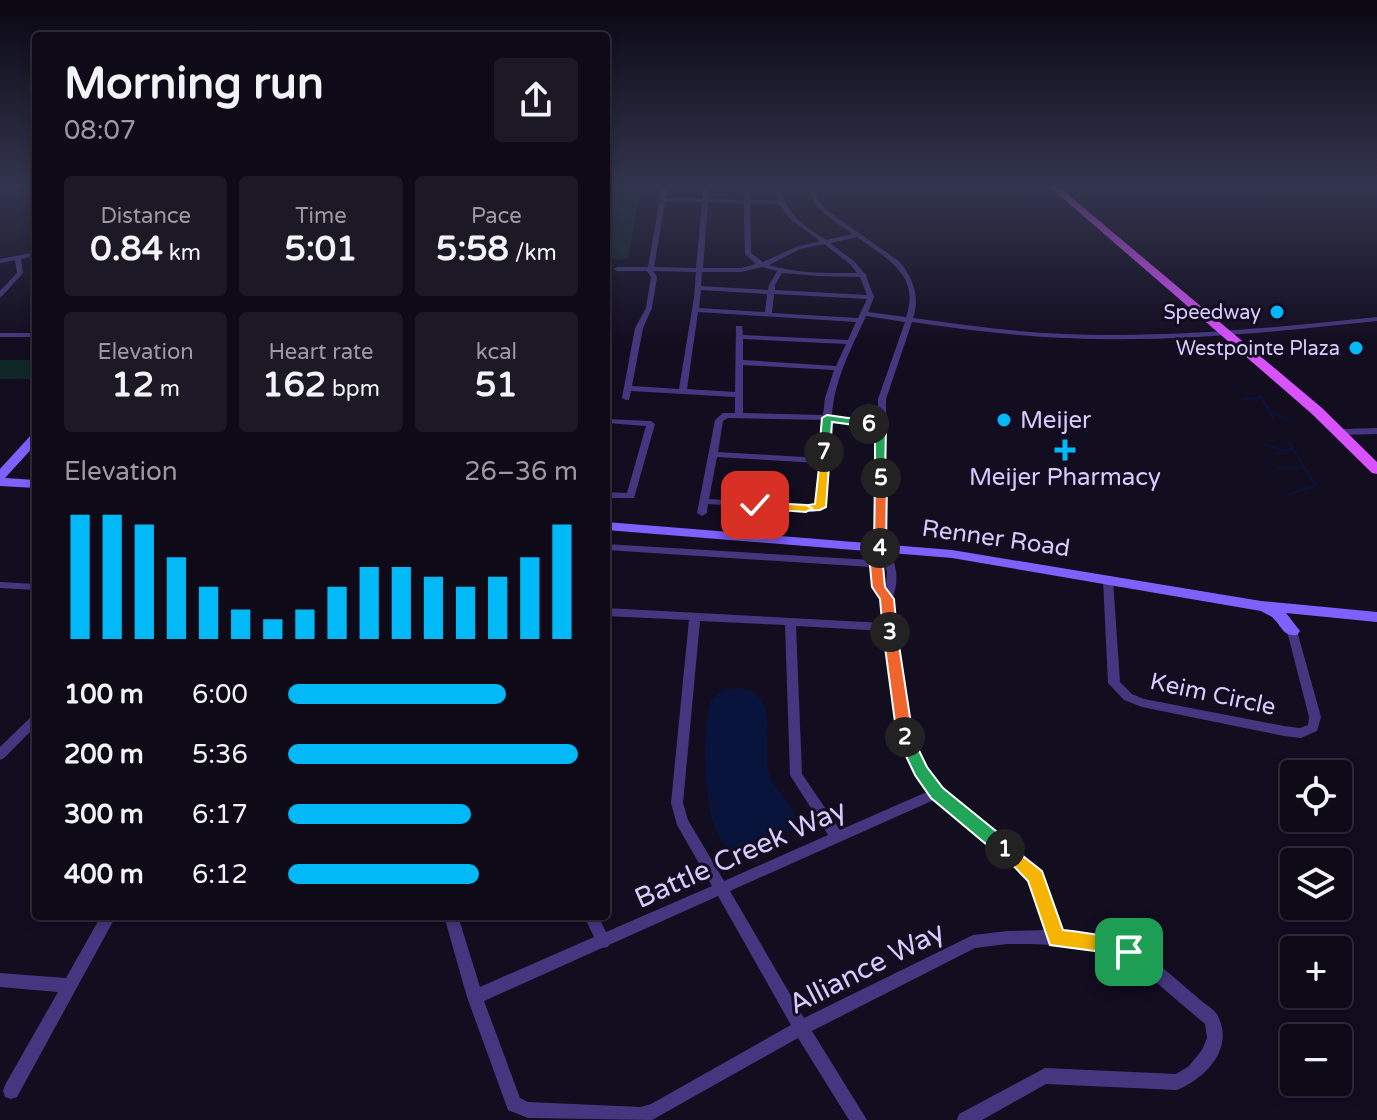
<!DOCTYPE html>
<html lang="en">
<head>
<meta charset="utf-8">
<style>
	:root { --surface:#0e0a18; --page:#1c1825; --text:#f1f3f6; --muted:#9b9aa2; --line:#2e2b37; --accent:#00b9f6 }
	body { margin:0; font-family:"Varela Round",sans-serif; background:var(--page); color:var(--text); height:100vh; display:flex; flex-direction:column; font-size:30px; white-space:nowrap }
	* { box-sizing:border-box; margin:0 }
	p { font-size:26px; color:var(--muted) }
	.icon { flex:none; width:44px; height:44px; fill:none; stroke:currentColor; stroke-width:2; stroke-linecap:round; stroke-linejoin:round }
	.map { position:relative; flex:1; overflow:hidden }
	.drawer { position:absolute; left:32px; top:32px; width:578px; height:888px; display:flex; flex-direction:column; background:var(--surface); border-radius:8px; box-shadow:0 4px 12px #0003,0 0 0 2px var(--line) }
	.drawer>* { flex:none }
	.fabs { position:absolute; left:1280px; top:760px; display:grid; gap:16px }
	.fabs a { display:grid; place-items:center; width:72px; height:72px; border-radius:8px; background:var(--surface); box-shadow:0 4px 12px #0003,0 0 0 2px var(--line); font-size:40px }
	.pin { position:absolute; display:grid; place-items:center; width:68px; height:68px; color:#fff; margin:-34px; border-radius:16px; box-shadow:0 4px 12px #0006 }
	.km { position:absolute; width:40px; height:40px; margin:-20px; border-radius:50%; background:#222; color:#fff; font-size:22px; line-height:40px; text-align:center }
	.round { display:grid; place-items:center; flex:none; width:84px; height:84px; border-radius:8px; background:var(--page) }
	.head { display:flex; align-items:center; justify-content:space-between; height:136px; padding:0 32px }
	h1 { font-size:44px; font-weight:800; line-height:60px }
	.stats { display:grid; grid-template-columns:repeat(3,1fr); gap:12px; height:136px; padding:8px 32px }
	.stats div { display:grid; align-content:center; border-radius:8px; background:var(--page); text-align:center }
	.stats b { font-size:34px; font-weight:800 }
	.stats small { font-size:22px; font-weight:400 }
	.stats p { font-size:22px }
	.chart { height:224px; padding:16px 32px }
	.chart p { display:flex; justify-content:space-between }
	.chart svg { width:100%; height:144px; margin-top:8px; stroke:var(--accent); stroke-width:6 }
	ul { padding:0 32px; list-style:none; font-size:26px }
	li { display:grid; grid-template-columns:128px 96px 1fr; align-items:center; height:60px }
	li i { height:20px; border-radius:10px; background:var(--accent) }
	.map>svg:first-child { display:block }
</style>
</head>
<body>
<div class="map">
<svg width="1377" height="1120" viewBox="0 0 1377 1120">
	<rect width="100%" height="100%" fill="#130d20"/>
	<g fill="#10272a">
		<polygon points="606,187 641,187 628,259 606,259"/>
		<rect x="0" y="360" width="36" height="19"/>
	</g>
	<path fill="#09143d" d="M740,688C783,692 760,750 770,777C777,793 793,802 796,821L790,831C782,833 774,834 767,838C756,843 748,857 734,852C701,841 701,727 711,700L724,689Z"/>
	<g fill="none" stroke-linecap="round" stroke-linejoin="round">
		<g stroke="#09143d" stroke-width="2">
			<polyline points="1260,395 1273,418"/>
			<polyline points="1243,399 1261,398"/>
			<polyline points="1272,413 1289,419"/>
			<polyline points="1263,444 1284,451 1293,449 1289,442"/>
			<polyline points="1276,468 1305,468 1293,449"/>
			<polyline points="1289,494 1316,486 1306,470"/>
		</g>
		<g fill="#45377f" fill-rule="evenodd">
			<path d="M662,187H668L666,198L702,199L703,190L706,188L709,190L708,199L744,200V191L747,189L750,191V200H778L774,187H780C789,217 801,224 826,240L853,234C833,220 815,212 809,187H815L818,199L825,209L900,262C914,280 920,297 913,318C964,325 1014,332 1065,334C1169,338 1274,328 1377,317V321C1273,332 1169,343 1064,338C1013,336 962,329 912,322L886,399V546C897,563 900,580 892,599L907,719L919,755L942,789L1022,854L1040,873L1061,931C1081,933 1103,934 1122,942C1150,954 1173,977 1197,997C1202,1002 1211,1007 1216,1013C1218,1015 1220,1021 1221,1024C1230,1054 1202,1080 1177,1090L1046,1084L982,1120H957L959,1114L1045,1068L1176,1074L1189,1066L1202,1050L1207,1038L1205,1024L1145,973L1125,958L1115,953L1077,946L1029,944H1007L975,948L812,1031L867,1120H849L798,1038L652,1120L528,1118L508,1110L467,997L444,916H458L480,987L594,937L584,916H598L606,932L712,886L677,825L671,803L689,620L606,616V608L884,623L882,599L873,580L871,567L606,550V544L871,560L876,546L878,427L831,421L823,509L813,512L708,504L707,513L702,516L697,513L715,420L723,413H735V397L631,391L629,400H626L622,398L635,328L646,308L651,277L647,271H617L614,269L617,267H648ZM665,202H702L696,268L654,267ZM708,202L744,203L745,254L756,264L741,268H703ZM750,203L779,204L790,219L820,241L796,247L763,262L751,253ZM857,237C886,258 921,275 906,317L868,312L874,297L866,276L867,275L864,273L855,262L830,243ZM824,244L850,264L857,273C827,273 797,274 769,265L800,249ZM762,267L777,271L769,285L768,290L701,286L702,272H741ZM653,271L696,272L694,297L679,389L632,386L643,328L652,308L657,277ZM782,273L819,276L860,277L867,295L775,290V285ZM701,290L767,294L765,312L699,308ZM774,294L867,299L858,318L772,313ZM698,312L856,322L848,340L743,335L742,326H736L735,392L687,389ZM866,316L905,322L878,399V422L832,416C834,380 851,349 866,316ZM743,339L846,344L836,366L743,360ZM743,365L834,370L825,398L823,415L743,413ZM728,418L823,420L820,458L718,452L723,421ZM717,457L819,463L815,505L709,499ZM882,556L887,572L886,587L882,573ZM700,621L785,625L790,775L828,835L724,881L688,820L683,803ZM796,626L885,631L895,719L907,757L929,791L840,830L802,774ZM936,799L1012,862L1029,880L1046,930L1007,931L973,935L804,1018L730,891ZM718,896L791,1025L651,1104L641,1107L528,1102L520,1098L484,1001L602,948L608,947L609,945Z"/>
			<polygon points="36,252 36,256 21,259 23,273 2,296 0,297 0,291 17,273 15,260 0,263 0,259"/>
			<rect x="0" y="333" width="36" height="4"/>
			<polygon points="606,419 651,421 655,424 634,498 606,498 606,492 627,493 646,426 606,423"/>
			<polygon points="1377,428 1377,434 1342,435 1338,432 1342,429"/>
			<polygon points="1108,577 1113,580 1120,682 1132,694 1144,699 1284,726 1300,728 1308,725 1309,717 1287,631 1288,628 1296,628 1297,631 1321,717 1317,731 1301,738 1284,736 1142,707 1124,700 1108,683 1103,580"/>
			<polygon points="0,582 36,584 36,590 0,588"/>
			<polygon points="36,714 36,726 4,758 0,760 0,747 32,716"/>
			<polygon points="101,916 116,916 17,1097 11,1099 5,1097 3,1091 5,1085 58,992 0,987 0,973 66,978"/>
		</g>
		<g fill="#7e62ff" fill-rule="evenodd">
			<polygon points="36,433 36,444 5,478 36,480 36,488 0,486 0,469 32,434"/>
			<path d="M606,522L952,550L1261,601L1377,612V622L1286,613L1300,631L1297,635C1283,637 1282,626 1272,617C1271,616 1262,612 1261,611L952,558L606,530Z"/>
		</g>
		<polygon fill="#d852ff" fill-rule="evenodd" points="1050,187 1059,187 1322,408 1377,462 1377,474 1372,473 1312,414"/>
	</g>
	<linearGradient id="sky" x2="0" y2="1"><stop stop-color="#0a0712"/><stop offset="0.54" stop-color="#33354e"/><stop offset="1" stop-color="#33354e" stop-opacity="0"/></linearGradient>
	<rect width="1377" height="344" fill="url(#sky)"/>
	<path fill="#f5b400" stroke="#fff" stroke-width="2" d="M1005,842L1042,871L1063,930C1089,933 1111,936 1136,945L1139,952L1136,958L1129,961L1110,953L1050,945L1028,881L997,849Z"/>
	<polygon fill="#22a559" stroke="#fff" stroke-width="2" points="905,731 910,732 927,767 943,788 1012,844 1014,849 1012,855 999,855 931,798 915,775 897,737"/>
	<polygon fill="#f0652b" stroke="#fff" stroke-width="2" points="890,627 897,632 913,737 905,743 897,737 883,632"/>
	<polygon fill="#f0652b" stroke="#fff" stroke-width="2" points="880,544 886,548 882,555 885,587 894,599 897,632 890,637 883,632 880,599 872,587 869,555 875,545"/>
	<polygon fill="#f0652b" stroke="#fff" stroke-width="2" points="881,475 887,478 886,548 880,552 874,548 875,478"/>
	<polygon fill="#22a559" stroke="#fff" stroke-width="2" points="865,422 886,425 885,481 875,478 875,428 865,426"/>
	<polygon fill="#22a559" stroke="#fff" stroke-width="2" points="827,415 869,421 874,424 869,427 832,422 830,452 824,455 819,452 822,418"/>
	<polygon fill="#f5b400" stroke="#fff" stroke-width="2" points="821,449 830,452 826,507 820,510 802,511 802,506 815,504"/>
	<polygon fill="#f5b400" stroke="#fff" stroke-width="2" points="755,502 806,505 812,508 806,512 751,508 751,503"/>
	<g fill="#00b9f6" stroke="#130d20" stroke-width="3">
		<circle cx="1277" cy="312" r="8"/>
		<circle cx="1356" cy="348" r="8"/>
		<circle cx="1004" cy="420" r="8"/>
		<path d="M1061 438h8v8h8v8h-8v8h-8v-8h-8v-8h8z"/>
	</g>
	<g text-anchor="middle" stroke-width="6" stroke-linejoin="round" paint-order="stroke">
		<g font-size="20" fill="#d9cbff" stroke="#130d20" text-anchor="end">
			<text x="1261" y="319">Speedway</text>
			<text x="1340" y="355">Westpointe Plaza</text>
		</g>
		<g font-size="24" fill="#d9cbff" stroke="#130d20" text-anchor="start">
			<text x="1020" y="428">Meijer</text>
			<text x="1065" y="485" text-anchor="middle">Meijer Pharmacy</text>
		</g>
		<g font-size="24" fill="#d9cbff" stroke="#130d20">
			<text transform="translate(996 538) rotate(8)" y="8">Renner Road</text>
			<text transform="translate(1213 694) rotate(12)" y="8">Keim Circle</text>
		</g>
		<g font-size="28" fill="#d9cbff" stroke="#130d20">
			<text transform="translate(740 853) rotate(-24)" y="10">Battle Creek Way</text>
			<text transform="translate(866 967) rotate(-27)" y="10">Alliance Way</text>
		</g>
	</g>
</svg>
<div class="fabs">
<a><svg class="icon" aria-label="locate" viewBox="0 0 24 24"><circle cx="12" cy="12" r="6"/><path d="M12 2v4M12 18v4M2 12h4M18 12h4"/></svg></a>
<a><svg class="icon" aria-label="layers" viewBox="0 0 24 24"><path d="M12 4l9 5-9 5-9-5zM3 14l9 5 9-5"/></svg></a>
<a>+</a>
<a>−</a>
</div>
<div class="pin" style="left:1129px;top:952px;background:#1e9e55"><svg class="icon" aria-label="arrive" viewBox="0 0 24 24"><path d="M6 21V4h12l-3 4 3 4H6"/></svg></div>
<div class="pin" style="left:755px;top:505px;background:#d93025"><svg class="icon" aria-label="check" viewBox="0 0 24 24"><path d="M5 12l5 5 9-10"/></svg></div>
<b class="km" style="left:1005px;top:849px">1</b>
<b class="km" style="left:905px;top:737px">2</b>
<b class="km" style="left:890px;top:632px">3</b>
<b class="km" style="left:880px;top:548px">4</b>
<b class="km" style="left:881px;top:478px">5</b>
<b class="km" style="left:869px;top:424px">6</b>
<b class="km" style="left:824px;top:452px">7</b>
<section class="drawer">
<div class="head"><div><h1>Morning run</h1><p>08:07</p></div><a class="round"><svg class="icon" aria-label="share" viewBox="0 0 24 24"><path d="M12 15V3M7 8l5-5 5 5M5 13v7h14v-7"/></svg></a></div>
<div class="stats">
<div><p>Distance</p><b>0.84<small> km</small></b></div>
<div><p>Time</p><b>5:01</b></div>
<div><p>Pace</p><b>5:58<small> /km</small></b></div>
</div>
<div class="stats">
<div><p>Elevation</p><b>12<small> m</small></b></div>
<div><p>Heart rate</p><b>162<small> bpm</small></b></div>
<div><p>kcal</p><b>51</b></div>
</div>
<div class="chart"><p><span>Elevation</span>26–36 m</p>
<svg viewBox="0 0 160 44" preserveAspectRatio="none"><path d="M5 44V6M15 44V6M25 44V9M35 44V19M45 44V28M55 44V35M65 44V38M75 44V35M85 44V28M95 44V22M105 44V22M115 44V25M125 44V28M135 44V25M145 44V19M155 44V9"/></svg>
</div>
<ul>
<li><b>100 m</b>6:00<i style="width:75%"></i></li>
<li><b>200 m</b>5:36<i style="width:100%"></i></li>
<li><b>300 m</b>6:17<i style="width:63%"></i></li>
<li><b>400 m</b>6:12<i style="width:66%"></i></li>
</ul>
</section>
</div>
</body>
</html>
